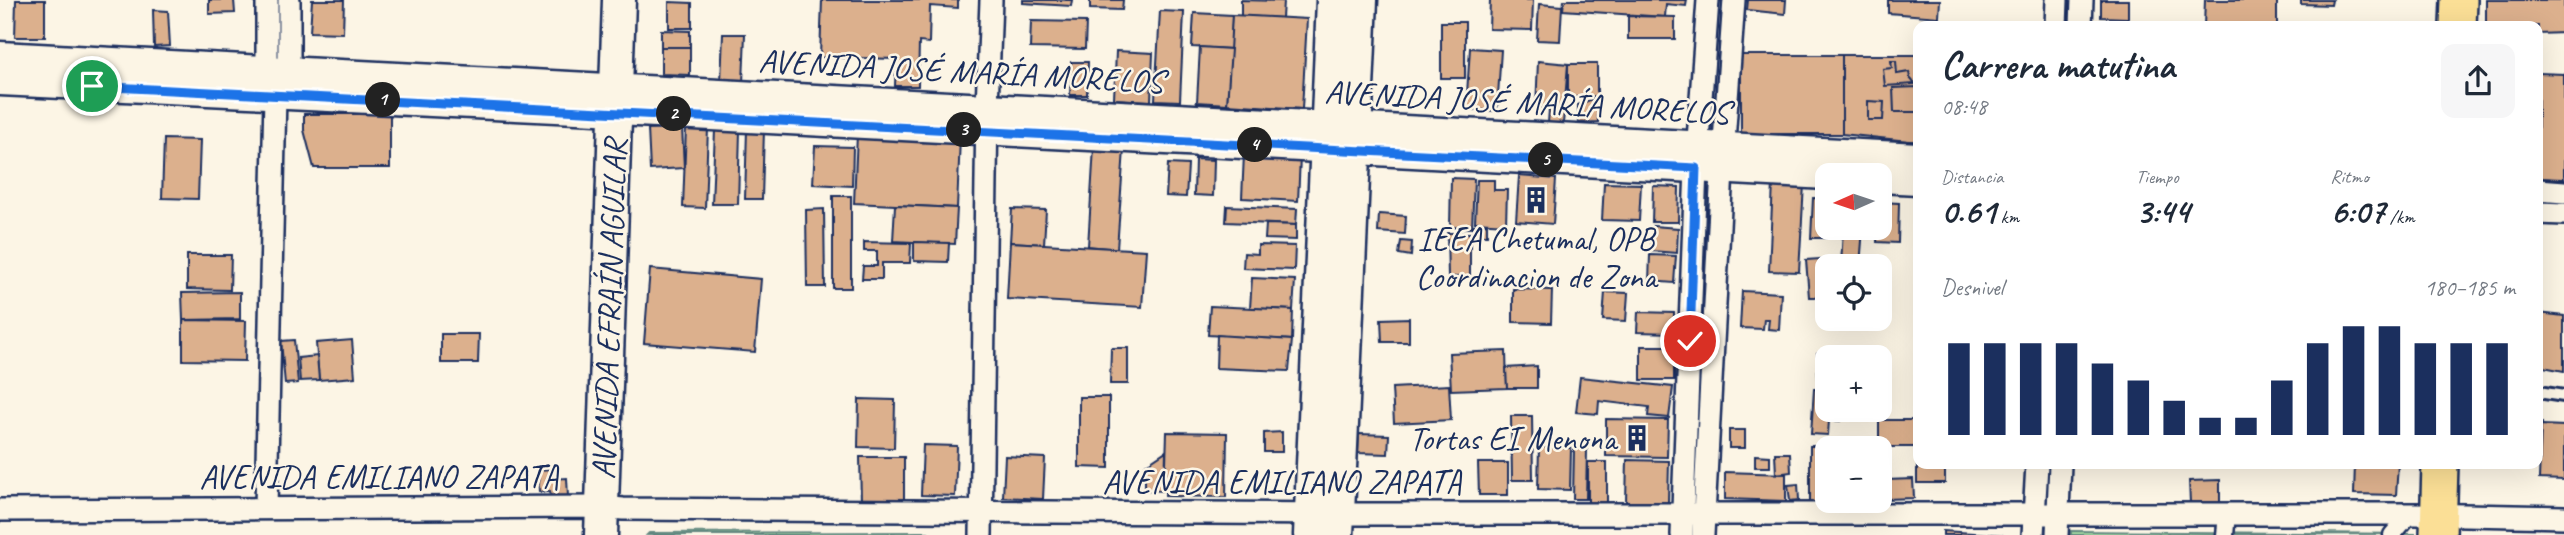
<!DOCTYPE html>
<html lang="es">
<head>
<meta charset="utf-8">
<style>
	:root { --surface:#fff; --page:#f6f6f7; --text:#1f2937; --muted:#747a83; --accent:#1b2f5e }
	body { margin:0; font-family:Caveat,sans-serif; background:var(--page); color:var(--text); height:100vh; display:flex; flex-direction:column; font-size:26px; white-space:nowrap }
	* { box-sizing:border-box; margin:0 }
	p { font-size:23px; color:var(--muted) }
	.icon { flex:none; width:38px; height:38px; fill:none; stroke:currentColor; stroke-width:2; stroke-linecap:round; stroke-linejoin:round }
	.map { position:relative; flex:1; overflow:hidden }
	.drawer { position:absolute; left:1913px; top:21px; width:630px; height:448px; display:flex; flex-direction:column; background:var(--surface); border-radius:14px; box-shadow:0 7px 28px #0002 }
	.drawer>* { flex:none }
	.needle { width:46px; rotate:267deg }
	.buttons { position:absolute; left:1815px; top:163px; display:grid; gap:14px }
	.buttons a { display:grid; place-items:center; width:77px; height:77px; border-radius:14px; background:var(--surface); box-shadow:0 7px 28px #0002; font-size:35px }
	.pin { position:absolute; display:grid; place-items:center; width:60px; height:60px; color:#fff; margin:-30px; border:4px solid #fff; border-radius:50%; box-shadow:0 2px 7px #0007 }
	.km { position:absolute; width:35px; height:35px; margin:-18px; border-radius:50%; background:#222; color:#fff; font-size:19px; line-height:35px; text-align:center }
	.round { display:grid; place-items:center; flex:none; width:74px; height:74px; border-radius:14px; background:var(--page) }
	.head { display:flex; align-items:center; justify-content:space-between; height:119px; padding:0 28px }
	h1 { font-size:38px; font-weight:600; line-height:52px }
	.stats { display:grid; grid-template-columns:repeat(3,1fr); gap:10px; height:119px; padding:7px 28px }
	.stats div { display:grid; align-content:center }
	.stats b { font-size:35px; font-weight:600 }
	.stats small { font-size:19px; font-weight:400 }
	.stats p { font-size:19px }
	.chart { height:196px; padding:14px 28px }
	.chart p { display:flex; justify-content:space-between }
	.chart svg { width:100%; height:126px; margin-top:7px; stroke:var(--accent); stroke-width:6 }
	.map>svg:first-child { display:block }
</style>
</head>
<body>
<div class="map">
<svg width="2564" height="535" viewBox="0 0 2564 535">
	<rect width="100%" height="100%" fill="#fcf5e5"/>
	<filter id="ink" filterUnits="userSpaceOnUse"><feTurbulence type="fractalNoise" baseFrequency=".0143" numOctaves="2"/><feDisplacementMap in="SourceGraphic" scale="14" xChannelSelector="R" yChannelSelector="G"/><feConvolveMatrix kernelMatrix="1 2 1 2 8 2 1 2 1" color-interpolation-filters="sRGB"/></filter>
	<g filter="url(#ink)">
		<g fill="#a8dfa3" stroke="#628780" stroke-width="2">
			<polygon points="2071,531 2416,534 2071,535"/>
			<polygon points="927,532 930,535 647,535 649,533"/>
		</g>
		<g fill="#dcb08d" stroke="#1b2f5e" stroke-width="2">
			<polygon points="16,0 45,0 45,37 15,37"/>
			<polygon points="209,0 234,0 235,13 209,14"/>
			<polygon points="312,0 344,0 343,33 310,32"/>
			<polygon points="822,0 958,0 958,8 930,6 929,43 919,42 918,86 895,86 896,59 820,57"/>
			<polygon points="1023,0 1072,0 1071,6 1023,3"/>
			<polygon points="1090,0 1123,0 1122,10 1090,9"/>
			<polygon points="1241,0 1283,1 1282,18 1241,16"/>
			<polygon points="1490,0 1533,0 1532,30 1489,29"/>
			<polygon points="1564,0 1687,0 1686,6 1666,4 1665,17 1563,10"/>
			<polygon points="1748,0 1786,0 1785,14 1747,10"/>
			<polygon points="1888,0 1940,0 1939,17 1888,13"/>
			<polygon points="2101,0 2128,0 2128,18 2101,17"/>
			<polygon points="2205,0 2277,0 2277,26 2204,26"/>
			<polygon points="2301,0 2332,0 2331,5 2301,4"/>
			<polygon points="2486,0 2564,0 2564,33 2538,34 2538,26 2486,26"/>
			<polygon points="669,2 692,3 692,28 669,28"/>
			<polygon points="1539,4 1562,6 1560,41 1537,40"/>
			<polygon points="153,10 168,11 170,46 154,47"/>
			<polygon points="1160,11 1184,12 1180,101 1155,100"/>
			<polygon points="1194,13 1232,15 1231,49 1192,47"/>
			<polygon points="1232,15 1307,19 1302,109 1227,104"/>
			<polygon points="1628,16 1675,17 1675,39 1628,39"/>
			<polygon points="1031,21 1086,22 1085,49 1030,48"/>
			<rect x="1441" y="22" width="24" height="56"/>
			<polygon points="661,30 690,31 690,47 661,47"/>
			<polygon points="723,34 745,34 743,83 721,82"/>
			<polygon points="661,47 690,47 690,75 661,74"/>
			<polygon points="1200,47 1231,49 1227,104 1197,102"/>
			<polygon points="1470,48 1501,50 1497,111 1466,109"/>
			<polygon points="1116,51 1153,53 1151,101 1114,99"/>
			<rect x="1741" y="55" width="101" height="79"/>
			<polygon points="1842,55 1918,55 1918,142 1842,134"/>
			<polygon points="1538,61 1568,64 1563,124 1548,123 1549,109 1536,108"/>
			<polygon points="1891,61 1896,61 1897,74 1909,72 1910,78 1915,84 1885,86 1883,69 1892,68"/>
			<polygon points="1071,62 1088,62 1087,95 1070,95"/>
			<rect x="1568" y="64" width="29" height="33"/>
			<polygon points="2538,73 2564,74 2564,179 2538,178"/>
			<polygon points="1918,87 1918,112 1894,112 1893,88"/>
			<polygon points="1597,97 1598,122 1578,123 1578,105"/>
			<polygon points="1868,101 1884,102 1883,120 1868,120"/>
			<polygon points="304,114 390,114 390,168 314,168 304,130"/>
			<polygon points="682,127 684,168 650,170 648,129"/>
			<polygon points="686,127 708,128 705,208 683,207"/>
			<polygon points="747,129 764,129 762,199 745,199"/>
			<polygon points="715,130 740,130 738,204 712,204"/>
			<polygon points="857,134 960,138 957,208 854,203"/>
			<polygon points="164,139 200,140 198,199 162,198"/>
			<polygon points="815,146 853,147 852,186 813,184"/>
			<polygon points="1094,147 1124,149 1117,249 1088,246"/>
			<polygon points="1244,154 1300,157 1298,201 1242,198"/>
			<polygon points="1195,159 1214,160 1213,196 1194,195"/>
			<polygon points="1168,164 1188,165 1186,197 1166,196"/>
			<polygon points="1519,176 1556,179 1553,224 1516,221"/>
			<polygon points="1451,178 1474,179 1472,228 1450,227"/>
			<polygon points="1477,180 1494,180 1494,190 1507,190 1506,224 1475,222"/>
			<polygon points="1604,183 1641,184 1639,221 1602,220"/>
			<polygon points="1773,183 1804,184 1799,272 1769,271"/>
			<polygon points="1653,186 1679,187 1678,222 1652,222"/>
			<rect x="833" y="196" width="18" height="92"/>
			<polygon points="1813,198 1827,199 1827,238 1811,238"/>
			<polygon points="1880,202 1899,203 1898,243 1877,242"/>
			<polygon points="895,205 957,208 955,244 893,241"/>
			<polygon points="1227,206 1297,209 1296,225 1226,222"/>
			<polygon points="824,209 825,287 807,287 806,210"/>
			<polygon points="1012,209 1046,210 1044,244 1010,242"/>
			<polygon points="1379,214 1406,216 1405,234 1378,232"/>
			<polygon points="1266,224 1296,225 1296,240 1265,239"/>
			<polygon points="1487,224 1487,235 1473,235 1473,225"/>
			<polygon points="1653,226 1678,228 1677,253 1651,251"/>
			<polygon points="1843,228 1863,228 1860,266 1841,266"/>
			<polygon points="1447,233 1470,233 1470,277 1448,277"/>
			<polygon points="1401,241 1412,242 1411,256 1399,254"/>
			<polygon points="864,242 911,243 910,263 882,263 882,279 862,279 863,266 877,266 877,251 864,251"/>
			<polygon points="914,242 949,243 948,262 914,261"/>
			<polygon points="1010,242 1146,250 1142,307 1007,299"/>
			<polygon points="1258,245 1295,246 1294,270 1243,268 1244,253 1258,254"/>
			<polygon points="187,255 231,255 230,290 187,289"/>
			<polygon points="1650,255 1676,256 1674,283 1649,281"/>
			<polygon points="1820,259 1822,297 1809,297 1806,260"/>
			<polygon points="650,269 761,279 755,352 644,343"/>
			<polygon points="1252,278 1295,280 1293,310 1250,308"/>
			<polygon points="1513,289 1552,290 1551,323 1513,322"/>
			<polygon points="1742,291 1781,293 1779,330 1768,329 1769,319 1764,319 1763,329 1740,328"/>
			<polygon points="240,292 240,319 183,320 182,293"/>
			<polygon points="1605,292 1628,293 1626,321 1603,320"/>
			<polygon points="1210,306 1293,310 1292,340 1208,335"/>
			<polygon points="1638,312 1674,313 1674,333 1637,332"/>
			<polygon points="2538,313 2564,316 2564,371 2538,366"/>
			<polygon points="1409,318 1409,342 1382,342 1381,319"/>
			<polygon points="183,320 246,321 245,361 183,360"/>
			<polygon points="441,334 479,334 478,363 441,363"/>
			<polygon points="1217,335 1292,340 1289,371 1216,368"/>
			<polygon points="294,340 298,383 285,384 281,341"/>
			<polygon points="352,340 355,377 319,380 316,343"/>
			<rect x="1641" y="346" width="33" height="34"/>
			<polygon points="1111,348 1128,348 1128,384 1110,384"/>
			<polygon points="1506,351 1507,388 1451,390 1449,353"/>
			<polygon points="1836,352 1836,357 1827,357 1827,379 1818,380 1817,353"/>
			<polygon points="317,356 319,380 300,381 298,358"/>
			<polygon points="1537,366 1537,388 1507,388 1506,368"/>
			<polygon points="1580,377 1673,387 1669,418 1648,416 1649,407 1599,401 1598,414 1576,412"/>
			<polygon points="1449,385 1451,420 1394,423 1392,388"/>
			<polygon points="1814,389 1827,389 1827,410 1841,410 1840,421 1829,420 1828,435 1811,434"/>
			<polygon points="1079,397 1109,397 1109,468 1079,467"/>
			<polygon points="859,399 895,400 894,448 858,447"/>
			<polygon points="1511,416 1532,416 1533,480 1512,480"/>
			<polygon points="1606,419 1668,420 1667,457 1606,456"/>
			<rect x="1879" y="420" width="38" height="27"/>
			<polygon points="2538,423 2542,423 2539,464 2538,464"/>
			<polygon points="2541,425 2564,426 2564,480 2539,479"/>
			<rect x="1729" y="430" width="16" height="18"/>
			<polygon points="1167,432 1227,433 1226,497 1165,496"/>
			<polygon points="1282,432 1282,452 1264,452 1264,433"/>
			<polygon points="1359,434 1389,435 1388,454 1358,453"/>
			<polygon points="923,445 957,446 955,496 921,495"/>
			<polygon points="1810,446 1843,446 1843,448 1827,448 1827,486 1824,486 1824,502 1810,502"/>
			<polygon points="1539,447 1571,448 1570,490 1538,489"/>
			<polygon points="1574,448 1587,449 1586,499 1573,499"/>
			<polygon points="1166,451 1165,491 1145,490 1145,465"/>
			<polygon points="1775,453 1790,453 1791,472 1776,474"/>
			<polygon points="1755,455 1770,456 1770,467 1755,467"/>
			<polygon points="1005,456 1045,458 1043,499 1003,497"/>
			<polygon points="860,457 904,457 904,501 861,502"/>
			<polygon points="1917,458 1918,464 1945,464 1945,483 1917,483"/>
			<polygon points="1627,460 1669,461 1668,502 1626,502"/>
			<rect x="1588" y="462" width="19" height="40"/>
			<polygon points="1478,463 1508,463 1508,495 1479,495"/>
			<polygon points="2355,464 2398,464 2396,495 2354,494"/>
			<polygon points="553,469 554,479 567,478 568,497 551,498 550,491 539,492 538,470"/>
			<polygon points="1725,472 1786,474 1786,501 1725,499"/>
			<polygon points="1913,479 1914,498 1886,499 1886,480"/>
			<polygon points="2220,480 2220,502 2190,503 2189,481"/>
			<polygon points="1798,484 1799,500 1790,501 1788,485"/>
			<polygon points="1943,531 2004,535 1943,535"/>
		</g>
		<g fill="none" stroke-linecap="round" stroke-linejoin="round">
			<defs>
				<polyline id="service" points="2538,392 2564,396"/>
				<g id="pedestrian">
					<polyline points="2225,535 2227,514"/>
					<polyline points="2392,535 2410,514"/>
				</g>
				<g id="minor">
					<polyline points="2056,26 2057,0"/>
					<polyline points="2081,26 2082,0"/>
					<polyline points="281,84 289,71 289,0"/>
					<polyline points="2538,190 2564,192"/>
					<polyline points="2538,213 2564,214"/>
					<polyline points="266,508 275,95 267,70 267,0"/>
					<polyline points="0,510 602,507 623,509 1338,514 2416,514 2564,517"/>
					<polyline points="981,535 987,107 991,0"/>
					<polyline points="1682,535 1696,168 1708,0"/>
					<polyline points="1703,535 1722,170 1734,0"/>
					<polyline points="2033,535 2037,464"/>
					<polyline points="2057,535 2060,464"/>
				</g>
				<g id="tertiary">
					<polyline points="0,56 1918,157"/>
					<polyline points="0,81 637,112 1827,175"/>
					<polyline points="1880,178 1918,180"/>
				</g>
				<g id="secondary">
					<polyline points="601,535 619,0"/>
					<polyline points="1310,535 1333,0"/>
					<polyline points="1337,535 1361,0"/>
				</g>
				<g id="primary">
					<polyline points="2458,26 2459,0"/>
					<polyline points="2438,535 2440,464"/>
				</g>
			</defs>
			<use href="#service" stroke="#1b2f5e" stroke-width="16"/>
			<use href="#pedestrian" stroke="#1b2f5e" stroke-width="21"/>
			<use href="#minor" stroke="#1b2f5e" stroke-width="26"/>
			<use href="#tertiary" stroke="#1b2f5e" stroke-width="33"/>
			<use href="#secondary" stroke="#1b2f5e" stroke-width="37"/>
			<use href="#primary" stroke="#1b2f5e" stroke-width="40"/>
			<use href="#service" stroke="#fcf5e5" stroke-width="10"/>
			<use href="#pedestrian" stroke="#fcf5e5" stroke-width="16"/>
			<use href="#minor" stroke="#fcf5e5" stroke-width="21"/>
			<use href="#tertiary" stroke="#fcf5e5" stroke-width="28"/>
			<use href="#secondary" stroke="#fcf5e5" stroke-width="32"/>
			<use href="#primary" stroke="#fbdf96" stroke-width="35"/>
		</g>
	</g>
	<g fill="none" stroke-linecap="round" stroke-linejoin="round" filter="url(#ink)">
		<defs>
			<polyline id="route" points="92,86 1696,168 1690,341"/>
		</defs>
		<use href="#route" stroke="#fff" stroke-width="14"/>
		<use href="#route" stroke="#1a73e8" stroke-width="9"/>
	</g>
	<defs>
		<symbol id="building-bare" viewBox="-9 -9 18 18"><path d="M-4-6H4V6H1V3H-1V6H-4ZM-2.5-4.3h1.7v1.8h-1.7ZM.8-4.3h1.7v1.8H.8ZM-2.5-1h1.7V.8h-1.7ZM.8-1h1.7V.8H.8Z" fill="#1b2f5e" stroke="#fcf5e5" stroke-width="2.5" paint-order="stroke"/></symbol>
	</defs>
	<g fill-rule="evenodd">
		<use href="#building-bare" x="1517" y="181" width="38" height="38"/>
		<use href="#building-bare" x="1618" y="419" width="38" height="38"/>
	</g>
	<g text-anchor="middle" stroke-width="5" stroke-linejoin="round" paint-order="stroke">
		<g font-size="33" fill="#1b2f5e" stroke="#fcf5e5">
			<text transform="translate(961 70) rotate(3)" y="12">AVENIDA JOSÉ MARÍA MORELOS</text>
			<text transform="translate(1527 101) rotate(3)" y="12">AVENIDA JOSÉ MARÍA MORELOS</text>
			<text transform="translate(608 309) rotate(-88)" y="12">AVENIDA EFRAÍN AGUILAR</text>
			<text x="379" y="488">AVENIDA EMILIANO ZAPATA</text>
			<text x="1282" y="493">AVENIDA EMILIANO ZAPATA</text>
		</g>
		<g font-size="33" fill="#1b2f5e" stroke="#fcf5e5">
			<text x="1536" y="250">IEEA Chetumal, OPB<tspan x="1536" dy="38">Coordinacion de Zona</tspan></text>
			<text x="1616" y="450" text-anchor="end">Tortas EI Menona</text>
		</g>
	</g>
</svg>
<div class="buttons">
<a><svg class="needle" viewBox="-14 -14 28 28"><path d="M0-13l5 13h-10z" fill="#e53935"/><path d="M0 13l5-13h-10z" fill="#747a83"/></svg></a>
<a><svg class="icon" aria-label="locate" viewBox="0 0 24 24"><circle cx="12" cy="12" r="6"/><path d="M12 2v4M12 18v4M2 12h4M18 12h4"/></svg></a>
<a>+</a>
<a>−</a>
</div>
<div class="pin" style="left:92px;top:86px;background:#1e9e55"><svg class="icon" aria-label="arrive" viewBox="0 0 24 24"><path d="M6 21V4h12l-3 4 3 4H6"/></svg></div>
<div class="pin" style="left:1690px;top:341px;background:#d93025"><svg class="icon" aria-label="check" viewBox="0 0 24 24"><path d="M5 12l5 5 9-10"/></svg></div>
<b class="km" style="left:383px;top:100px">1</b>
<b class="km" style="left:674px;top:114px">2</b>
<b class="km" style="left:964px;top:130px">3</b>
<b class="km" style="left:1255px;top:145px">4</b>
<b class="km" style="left:1546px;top:160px">5</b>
<section class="drawer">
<div class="head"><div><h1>Carrera matutina</h1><p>08:48</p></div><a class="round"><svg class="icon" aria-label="share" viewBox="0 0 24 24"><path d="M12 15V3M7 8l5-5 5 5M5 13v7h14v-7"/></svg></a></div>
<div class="stats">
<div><p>Distancia</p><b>0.61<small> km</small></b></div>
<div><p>Tiempo</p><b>3:44</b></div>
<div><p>Ritmo</p><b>6:07<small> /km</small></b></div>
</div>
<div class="chart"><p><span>Desnivel</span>180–185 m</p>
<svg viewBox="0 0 160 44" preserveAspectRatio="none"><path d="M5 44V12M15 44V12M25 44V12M35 44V12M45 44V19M55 44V25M65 44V32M75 44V38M85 44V38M95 44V25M105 44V12M115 44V6M125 44V6M135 44V12M145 44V12M155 44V12"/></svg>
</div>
</section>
</div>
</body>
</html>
